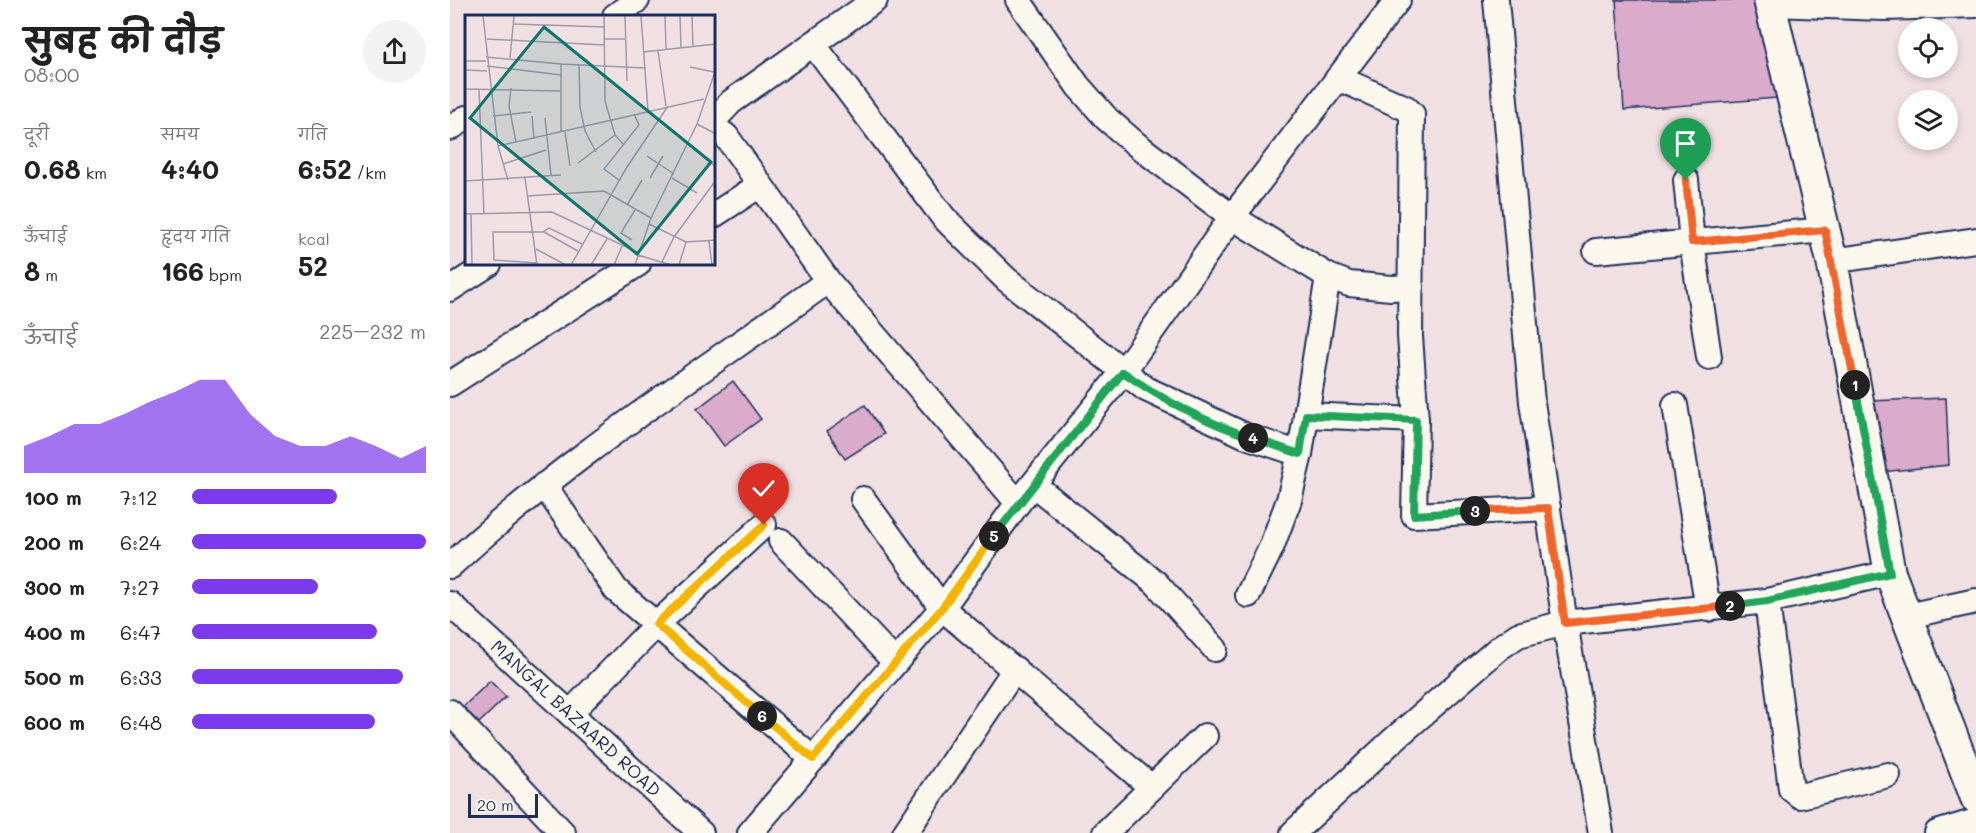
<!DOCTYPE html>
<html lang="hi">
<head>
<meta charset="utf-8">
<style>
	:root { --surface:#fff; --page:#f2f2f2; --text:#222; --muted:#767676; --accent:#7c3aed }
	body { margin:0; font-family:Mali,"Playpen Sans Deva",sans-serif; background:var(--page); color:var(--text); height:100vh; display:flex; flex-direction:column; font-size:22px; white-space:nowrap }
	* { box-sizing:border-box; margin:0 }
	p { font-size:20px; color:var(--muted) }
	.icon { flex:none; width:33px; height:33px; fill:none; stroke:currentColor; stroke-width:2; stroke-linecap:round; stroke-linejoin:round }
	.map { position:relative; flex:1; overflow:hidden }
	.sheet { display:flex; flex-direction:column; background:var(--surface); width:450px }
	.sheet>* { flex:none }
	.fabs { position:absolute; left:1448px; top:18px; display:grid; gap:12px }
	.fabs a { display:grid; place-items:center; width:60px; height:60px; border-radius:50%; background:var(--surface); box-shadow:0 3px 9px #0003; font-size:30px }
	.scale { position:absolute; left:18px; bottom:15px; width:70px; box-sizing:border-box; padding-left:6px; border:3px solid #1b2f5e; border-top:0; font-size:16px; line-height:21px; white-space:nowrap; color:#1b2f5e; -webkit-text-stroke:4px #fbf7ec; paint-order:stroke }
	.pin { position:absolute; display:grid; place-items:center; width:51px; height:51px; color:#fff; margin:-62px -26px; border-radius:50% 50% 50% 0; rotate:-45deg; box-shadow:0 0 6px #0007 }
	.pin .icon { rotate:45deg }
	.km { position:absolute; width:30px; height:30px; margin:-15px; border-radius:50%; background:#222; color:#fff; font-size:16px; line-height:30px; text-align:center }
	.round { display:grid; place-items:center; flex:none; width:63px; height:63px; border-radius:32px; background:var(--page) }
	.head { display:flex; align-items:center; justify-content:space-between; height:102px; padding:0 24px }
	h1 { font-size:33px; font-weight:700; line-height:45px }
	.stats { display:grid; grid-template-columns:repeat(3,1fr); gap:9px; height:102px; padding:6px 24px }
	.stats div { display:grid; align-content:center }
	.stats b { font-size:26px; font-weight:700 }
	.stats small { font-size:16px; font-weight:400 }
	.stats p { font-size:16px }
	.chart { height:168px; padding:12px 24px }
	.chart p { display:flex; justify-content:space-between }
	.chart svg { width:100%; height:108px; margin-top:6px; fill:var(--accent); opacity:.7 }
	ul { padding:0 24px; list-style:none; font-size:20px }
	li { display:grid; grid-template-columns:96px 72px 1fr; align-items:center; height:45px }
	li i { height:15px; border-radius:8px; background:var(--accent) }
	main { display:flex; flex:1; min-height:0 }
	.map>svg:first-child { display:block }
</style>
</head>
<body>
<main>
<section class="sheet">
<div class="head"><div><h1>सुबह की दौड़</h1><p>08:00</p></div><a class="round"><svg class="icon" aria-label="share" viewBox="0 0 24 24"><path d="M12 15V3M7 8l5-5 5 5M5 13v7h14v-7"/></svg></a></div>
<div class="stats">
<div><p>दूरी</p><b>0.68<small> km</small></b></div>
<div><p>समय</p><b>4:40</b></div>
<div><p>गति</p><b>6:52<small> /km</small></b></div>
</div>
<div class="stats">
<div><p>ऊँचाई</p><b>8<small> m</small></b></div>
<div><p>हृदय गति</p><b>166<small> bpm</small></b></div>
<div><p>kcal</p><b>52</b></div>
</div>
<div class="chart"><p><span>ऊँचाई</span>225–232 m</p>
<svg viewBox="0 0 160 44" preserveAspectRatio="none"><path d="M0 44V33L10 29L20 24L30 24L40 20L50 15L60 11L70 6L80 6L90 20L100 29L110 33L120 33L130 29L140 33L150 38L160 33V44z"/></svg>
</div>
<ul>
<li><b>100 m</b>7:12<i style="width:62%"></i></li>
<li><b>200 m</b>6:24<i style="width:100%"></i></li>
<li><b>300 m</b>7:27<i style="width:54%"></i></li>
<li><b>400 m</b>6:47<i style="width:79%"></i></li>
<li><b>500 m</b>6:33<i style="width:90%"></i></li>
<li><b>600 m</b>6:48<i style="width:78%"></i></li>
</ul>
</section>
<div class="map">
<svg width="1526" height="833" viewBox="0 0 1526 833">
	<rect width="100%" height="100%" fill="#f1e0e2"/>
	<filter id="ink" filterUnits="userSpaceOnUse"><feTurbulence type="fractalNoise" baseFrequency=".0167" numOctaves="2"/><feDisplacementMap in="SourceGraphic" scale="12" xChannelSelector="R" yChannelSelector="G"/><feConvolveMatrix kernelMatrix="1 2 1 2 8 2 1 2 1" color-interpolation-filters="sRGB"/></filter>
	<g filter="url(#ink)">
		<g fill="#daabcb" stroke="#1b2f5e" stroke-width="1.5">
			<polygon points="1166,0 1316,0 1340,97 1174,110"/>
			<polygon points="283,381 311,419 274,446 247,409"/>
			<polygon points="1496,398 1499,465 1431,472 1418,401"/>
			<polygon points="415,405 434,434 395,459 377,431"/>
			<polygon points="40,681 56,697 29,723 13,707"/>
		</g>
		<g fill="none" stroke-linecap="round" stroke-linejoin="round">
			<defs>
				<g id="minor">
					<polyline points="568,0 628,86 657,119 687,145 782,217 878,276 899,284 941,288 961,287"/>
					<polyline points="1046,0 1082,402 1115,623 1151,833"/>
					<polyline points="1320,4 1434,8 1526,5"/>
					<polyline points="165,16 187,0"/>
					<polyline points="363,44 494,218 556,279 696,389 796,436 850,454"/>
					<polyline points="888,78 956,108 962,114 960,336 966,420 964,515 1098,508"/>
					<polyline points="264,120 281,102 425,0"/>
					<polyline points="264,127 276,136 378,281 568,503"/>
					<polyline points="0,128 16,118"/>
					<polyline points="1236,180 1242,242 1259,357"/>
					<polyline points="264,215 310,185"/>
					<polyline points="1146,251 1375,230"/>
					<polyline points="1382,261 1526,240"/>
					<polyline points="0,289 39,264"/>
					<polyline points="0,384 188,264"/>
					<polyline points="1225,405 1258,609"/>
					<polyline points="856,415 966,420"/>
					<polyline points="94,485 166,590 363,759"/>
					<polyline points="584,485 706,583 765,649"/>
					<polyline points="413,499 492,608 701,787"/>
					<polyline points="331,541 445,662"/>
					<path d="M0,566C115,459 250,373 378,281"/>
					<polyline points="798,595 821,548 839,500 850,454 878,276"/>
					<polyline points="1317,601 1341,789 1350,796 1438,775"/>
					<path id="s1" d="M0,604L251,833"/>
					<polyline points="1457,616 1526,601"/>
					<polyline points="0,712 113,833"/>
					<polyline points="120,713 206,625 314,525"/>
					<polyline points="300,833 492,608 568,503 673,372 782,217 948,0"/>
					<polyline points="455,833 565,669"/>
					<polyline points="655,833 755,736"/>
					<polyline points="843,833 942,741 1049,648 1068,635 1115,623 1317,601 1440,573"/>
					<polyline points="1487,833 1526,821"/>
				</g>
				<polyline id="tertiary" points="1319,0 1382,261 1440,573 1526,798"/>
			</defs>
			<use href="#minor" stroke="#1b2f5e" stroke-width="28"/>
			<use href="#tertiary" stroke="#1b2f5e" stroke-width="34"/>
			<use href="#minor" stroke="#fbf7ec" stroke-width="24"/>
			<use href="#tertiary" stroke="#fbf7ec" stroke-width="30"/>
		</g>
	</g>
	<g fill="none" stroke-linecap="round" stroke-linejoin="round" filter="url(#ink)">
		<defs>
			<polyline id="split-1" points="1236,180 1242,242 1375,230 1405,385"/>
			<polyline id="split-2" points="1280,606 1317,601 1440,573 1405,385"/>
			<polyline id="split-3" points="1025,511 1098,508 1115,623 1280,606"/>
			<polyline id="split-4" points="803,438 850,454 856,415 966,420 964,515 1025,511"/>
			<path id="split-5" d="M544,536L673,372C712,400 758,423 803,438"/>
			<polyline id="split-6" points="312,716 363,759 492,608 544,536"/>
			<polyline id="split-7" points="312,716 206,624 314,525"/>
		</defs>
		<use href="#split-1" stroke="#fff" stroke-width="12"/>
		<use href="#split-2" stroke="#fff" stroke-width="12"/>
		<use href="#split-3" stroke="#fff" stroke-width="12"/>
		<use href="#split-4" stroke="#fff" stroke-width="12"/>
		<use href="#split-5" stroke="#fff" stroke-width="12"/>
		<use href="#split-6" stroke="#fff" stroke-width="12"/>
		<use href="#split-7" stroke="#fff" stroke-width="12"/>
		<use href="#split-1" stroke="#f0652b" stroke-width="8"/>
		<use href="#split-2" stroke="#22a559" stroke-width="8"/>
		<use href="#split-3" stroke="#f0652b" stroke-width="8"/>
		<use href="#split-4" stroke="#22a559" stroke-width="8"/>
		<use href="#split-5" stroke="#22a559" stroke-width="8"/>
		<use href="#split-6" stroke="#f5b400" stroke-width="8"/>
		<use href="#split-7" stroke="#f5b400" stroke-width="8"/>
	</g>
	<g text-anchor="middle" stroke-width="4.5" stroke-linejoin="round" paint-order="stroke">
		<g font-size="18" fill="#1b2f5e" stroke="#fbf7ec">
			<text dy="6" stroke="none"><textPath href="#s1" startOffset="170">MANGAL BAZAARD ROAD</textPath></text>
		</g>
	</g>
	<g transform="translate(15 15)">
		<rect width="250" height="250" fill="#f1e0e2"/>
		<path fill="none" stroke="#9b99ad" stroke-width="1.5" d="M18,1L33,131L43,165M139,1L140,86L150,120L158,129M160,1L162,66M176,1L183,96M200,1L201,34M215,1L216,32M227,1L228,32M49,9L140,12M22,24L140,30M140,24H161M193,36L201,91M178,37L251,29M21,42L96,49V117M45,43L49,1M0,46H21M96,49L180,53M114,49L115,92L120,116L131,137M22,51L96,60M225,52L249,57M0,55L22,56M46,73L44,91L51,127M0,74L95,76M14,75L19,199M28,101L66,97M67,101L69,124M80,103L86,160M232,109L251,119M100,117L105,151M223,129L251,152M33,131L239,84M182,141L209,159M113,148L150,120M38,149L81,135M60,163L72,250M185,163L198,141M207,163L232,178M154,165L139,154L174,110L169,99M0,166L96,160M62,181L139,176L186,203M162,190L177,165M0,199L87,197L174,238M6,199L7,250M184,209L221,227L251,225M79,217L113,236M167,225L156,218L170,195M244,226L247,250M71,234L101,250M173,240L206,250M197,247L209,222L251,165M72,248L29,245L28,217H78L84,213L117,229M106,250L162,152L203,91M126,250L142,224M149,250L157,231M170,250L186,203L232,109L251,54M214,250L221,227"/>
		<path fill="#0f766e" fill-opacity="0.15" stroke="#0f766e" stroke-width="3" d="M79,12L246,147L172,239L5,103Z"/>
		<rect width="250" height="250" fill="none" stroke="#1b2f5e" stroke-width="3"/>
	</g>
</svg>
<div class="fabs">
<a><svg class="icon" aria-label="locate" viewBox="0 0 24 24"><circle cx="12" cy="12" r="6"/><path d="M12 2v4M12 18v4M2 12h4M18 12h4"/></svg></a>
<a><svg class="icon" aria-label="layers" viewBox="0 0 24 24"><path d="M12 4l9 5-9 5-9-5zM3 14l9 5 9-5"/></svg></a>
</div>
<div class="scale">20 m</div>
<div class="pin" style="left:1236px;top:180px;background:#1e9e55"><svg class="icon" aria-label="arrive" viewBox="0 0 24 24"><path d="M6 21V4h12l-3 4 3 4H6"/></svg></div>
<div class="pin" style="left:314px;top:525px;background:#d93025"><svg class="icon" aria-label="check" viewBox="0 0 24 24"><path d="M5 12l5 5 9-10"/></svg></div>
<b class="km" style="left:1405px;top:385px">1</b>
<b class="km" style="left:1280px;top:606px">2</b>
<b class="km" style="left:1025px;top:511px">3</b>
<b class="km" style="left:803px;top:438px">4</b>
<b class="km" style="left:544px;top:536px">5</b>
<b class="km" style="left:312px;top:716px">6</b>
</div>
</main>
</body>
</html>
